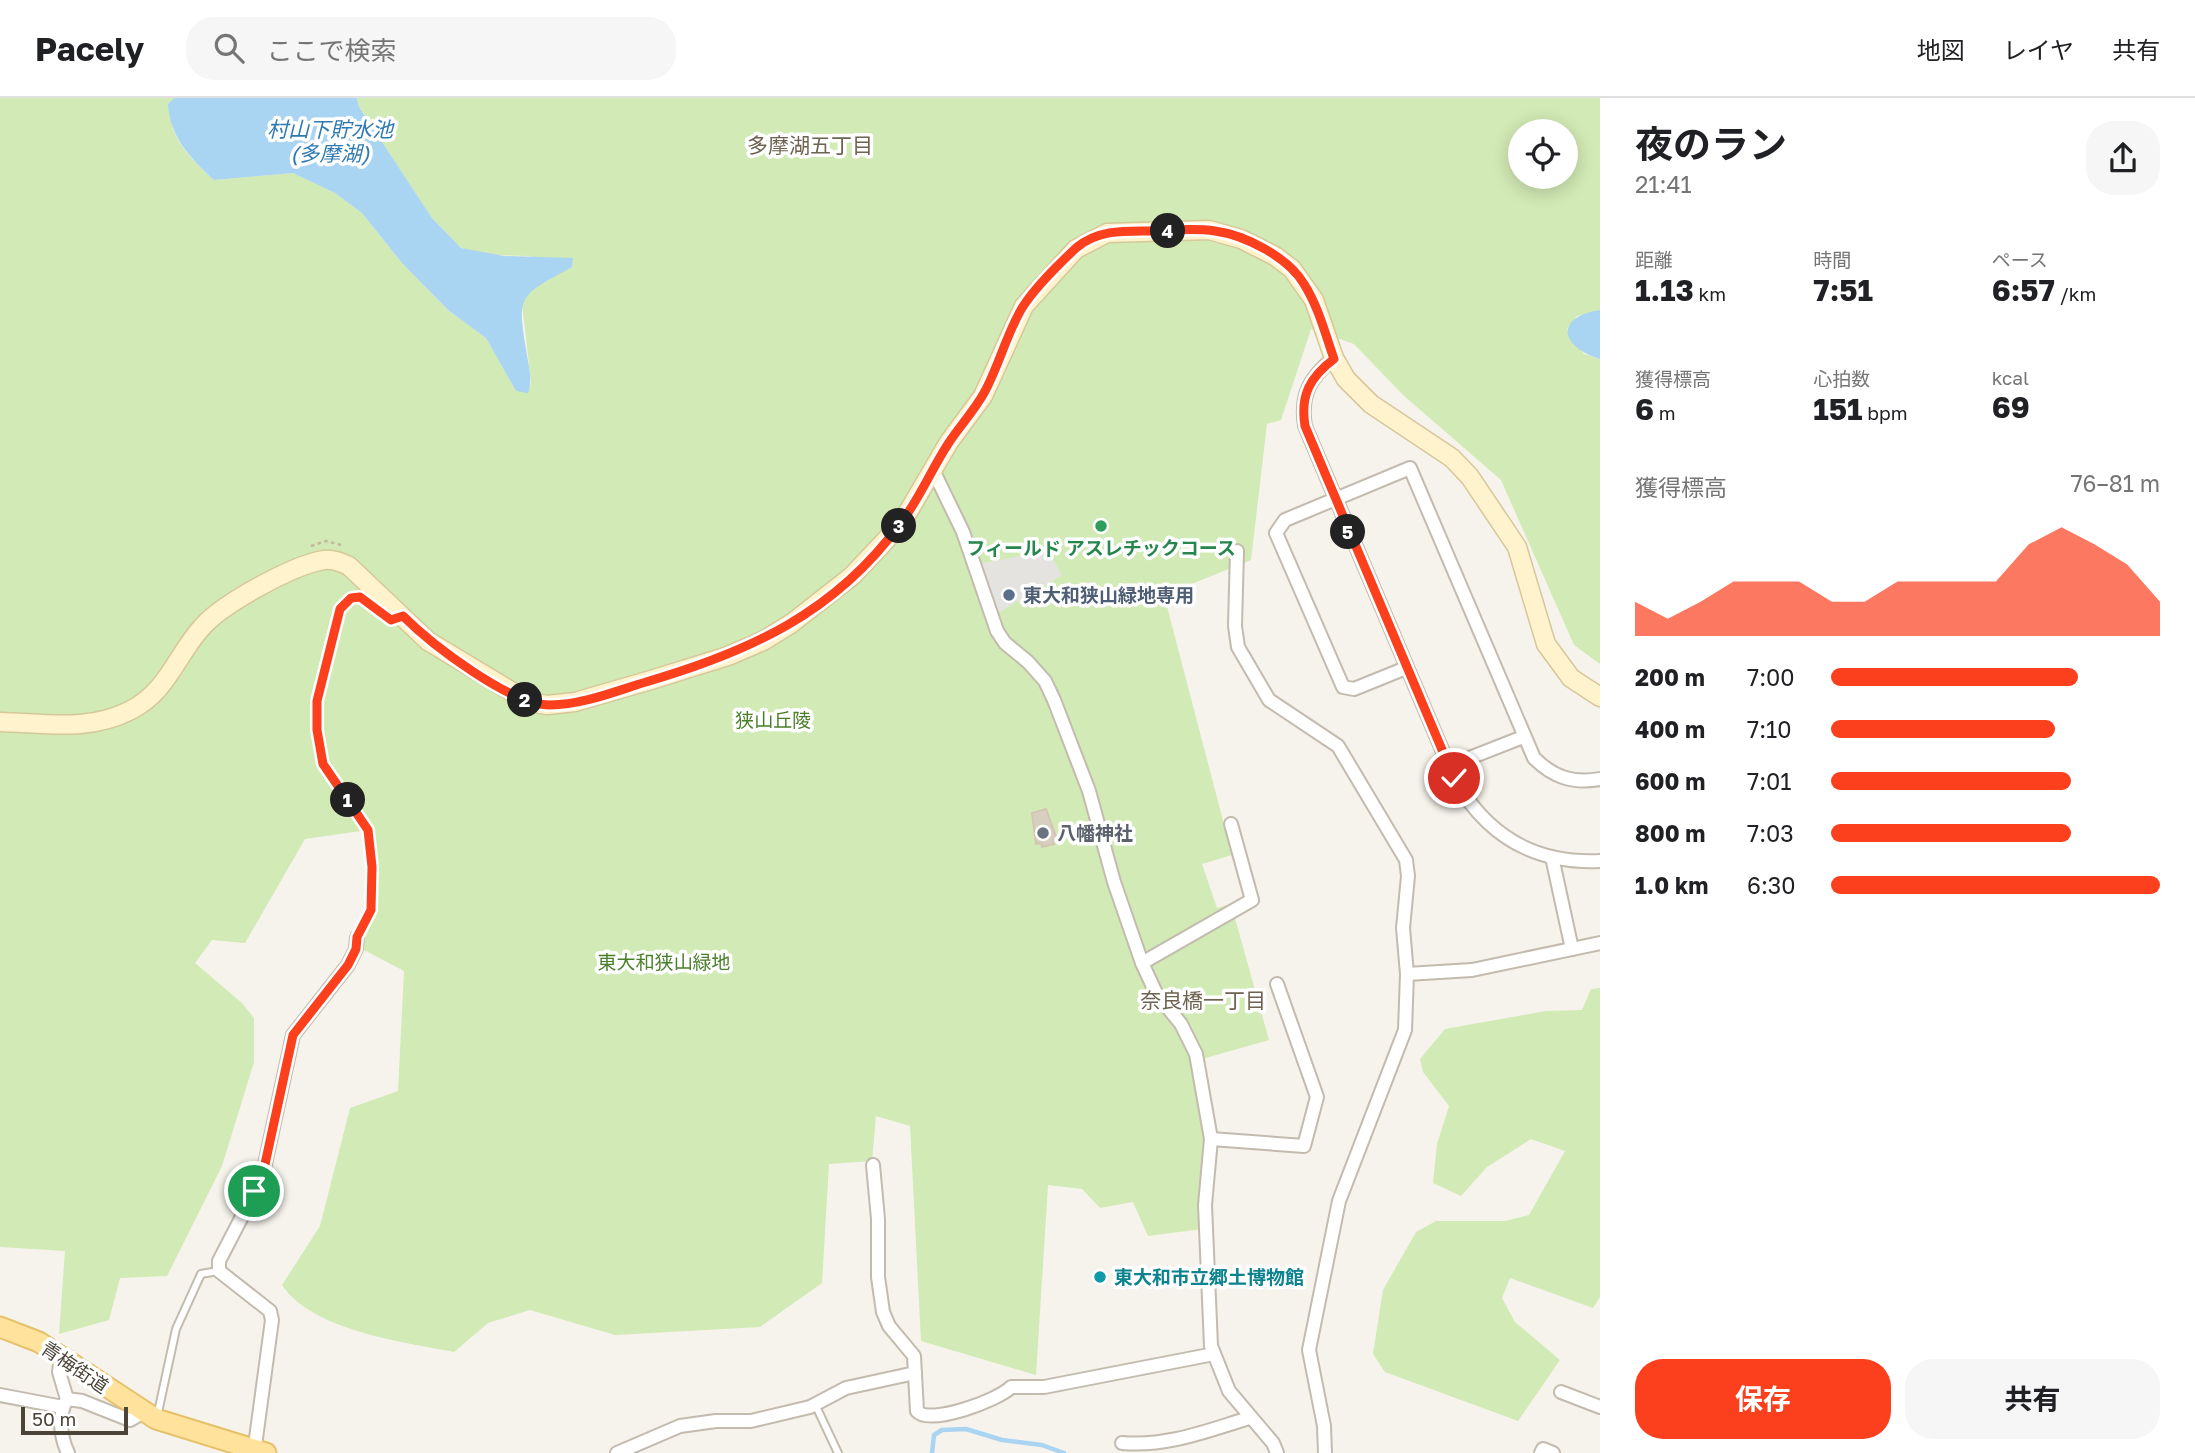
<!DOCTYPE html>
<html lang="ja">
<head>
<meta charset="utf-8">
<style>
	:root { --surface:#fff; --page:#f6f6f6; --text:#202124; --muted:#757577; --line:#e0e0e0; --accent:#fc3f1d }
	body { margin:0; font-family:"Golos Text","Noto Sans JP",sans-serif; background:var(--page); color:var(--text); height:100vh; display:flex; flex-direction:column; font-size:26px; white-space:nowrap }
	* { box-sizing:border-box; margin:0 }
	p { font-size:23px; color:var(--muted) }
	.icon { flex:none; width:38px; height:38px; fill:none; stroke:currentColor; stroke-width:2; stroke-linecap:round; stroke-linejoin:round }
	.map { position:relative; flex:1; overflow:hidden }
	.details { display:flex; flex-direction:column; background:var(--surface); width:595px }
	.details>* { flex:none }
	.fabs { position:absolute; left:1508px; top:21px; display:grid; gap:14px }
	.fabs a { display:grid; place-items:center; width:70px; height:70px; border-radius:50%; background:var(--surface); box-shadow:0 4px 18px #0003; font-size:35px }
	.scale { position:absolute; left:21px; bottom:18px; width:107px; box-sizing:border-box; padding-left:7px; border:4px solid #4b4439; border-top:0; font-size:19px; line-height:24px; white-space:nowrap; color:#4b4439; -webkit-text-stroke:5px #fff; paint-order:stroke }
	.pin { position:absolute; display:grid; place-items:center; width:60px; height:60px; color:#fff; margin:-30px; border:4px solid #fff; border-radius:50%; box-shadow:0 2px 7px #0007 }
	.km { position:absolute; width:35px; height:35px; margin:-18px; border-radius:50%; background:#222; color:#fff; font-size:19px; line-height:35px; text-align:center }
	.round { display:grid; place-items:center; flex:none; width:74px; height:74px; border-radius:28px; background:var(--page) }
	.summary { display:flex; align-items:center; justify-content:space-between; height:119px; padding:0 35px }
	h1 { font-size:38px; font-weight:700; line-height:52px }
	.stats { display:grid; grid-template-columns:repeat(3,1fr); gap:10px; height:119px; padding:7px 35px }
	.stats div { display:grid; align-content:center }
	.stats b { font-size:30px; font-weight:700 }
	.stats small { font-size:19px; font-weight:400 }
	.stats p { font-size:19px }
	.chart { height:196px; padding:14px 35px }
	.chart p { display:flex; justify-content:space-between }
	.chart svg { width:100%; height:126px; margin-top:7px; fill:var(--accent); opacity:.7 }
	.button { display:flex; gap:14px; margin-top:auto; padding:14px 35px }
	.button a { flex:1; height:80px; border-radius:28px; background:var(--accent); color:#fff; font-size:28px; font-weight:700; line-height:80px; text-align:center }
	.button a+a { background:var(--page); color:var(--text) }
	ul { padding:0 35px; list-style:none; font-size:23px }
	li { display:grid; grid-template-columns:112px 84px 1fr; align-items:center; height:52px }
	li i { height:18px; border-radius:9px; background:var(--accent) }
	header { display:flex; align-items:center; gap:42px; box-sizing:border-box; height:98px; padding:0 35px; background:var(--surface); border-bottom:2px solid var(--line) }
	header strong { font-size:33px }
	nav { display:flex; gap:38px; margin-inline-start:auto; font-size:24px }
	.search { width:490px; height:63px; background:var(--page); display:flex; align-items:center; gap:18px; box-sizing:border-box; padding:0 24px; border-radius:28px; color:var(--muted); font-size:26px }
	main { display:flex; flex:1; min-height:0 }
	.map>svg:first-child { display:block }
</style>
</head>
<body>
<header>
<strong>Pacely</strong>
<div class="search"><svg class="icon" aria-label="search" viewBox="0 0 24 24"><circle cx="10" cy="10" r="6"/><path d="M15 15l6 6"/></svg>ここで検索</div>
<nav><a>地図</a><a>レイヤ</a><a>共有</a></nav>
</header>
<main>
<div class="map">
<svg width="1600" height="1355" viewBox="0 0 1600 1355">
	<rect width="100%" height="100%" fill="#f6f3ec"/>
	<g fill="#d2eab5" fill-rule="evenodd">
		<path d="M0,0H174C161,33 191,61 214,82L293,75L335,95L362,115L402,165L448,212L486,240L516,293L530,290L531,284L522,206L531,190L571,169L529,158L487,157L461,150L432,120L359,9L357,0H1600V212L1577,218L1567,231L1584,256L1600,261V566L1574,547L1501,382L1403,297L1354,246L1311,231L1281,322L1267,326L1251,462L1164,497L1232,757L1202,766L1217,810L1231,806L1269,942L1195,963L1205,1041L1202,1131L1148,1138L1133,1104L1100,1110L1082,1091L1048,1087L1036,1277L921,1243L910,1028L876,1018L872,1063L829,1066L822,1185L760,1229L615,1237L530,1212L488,1225L454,1254C403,1244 313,1233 282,1187L320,1128L350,1010L398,993L404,873L364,852L368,732L305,741L245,845L212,842L195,865L242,905L254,920V964L222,1068L167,1178L120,1180L109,1222L59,1236L65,1153L0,1149ZM1521,33H1566V79H1521Z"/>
		<polygon points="1600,890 1600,1199 1593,1210 1510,1180 1502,1200 1515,1224 1560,1262 1518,1323 1385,1274 1373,1256 1383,1192 1416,1134 1436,1123 1505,1123 1529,1117 1565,1053 1531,1041 1487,1069 1461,1098 1433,1085 1437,1046 1449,1008 1423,974 1420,961 1445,931 1546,913 1582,912 1591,891"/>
	</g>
	<polygon fill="#e5e3e0" points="1048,453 1062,477 996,516 977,466"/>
	<g fill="#a9d4f2">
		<path d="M174,0H357L359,9L432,120L461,150L504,158L573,160L572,169C515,200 517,197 528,263C530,274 532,285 528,295L516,293L486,240L448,212L402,165L362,115L335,95L293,75L214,82C190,60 170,39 168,6Z"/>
		<path d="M1600,212V261C1560,249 1554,219 1600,212Z"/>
	</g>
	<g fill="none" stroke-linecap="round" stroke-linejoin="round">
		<polyline stroke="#a9d4f2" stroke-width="4.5" points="932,1355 934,1337 942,1332 966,1331 1002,1342 1042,1347 1064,1355"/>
	</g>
	<polygon fill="#d8cfc1" stroke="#d3c7b4" stroke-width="2" points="1046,711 1057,741 1053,742 1054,746 1042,749 1041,745 1036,746 1032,715"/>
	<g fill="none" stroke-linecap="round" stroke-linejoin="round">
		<defs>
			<g id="lane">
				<polyline points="815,1306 838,1355"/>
				<polyline points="157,1319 176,1231 201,1176 218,1173"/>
			</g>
			<g id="street">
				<path d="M1334,260C1310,279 1300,297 1305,328L1454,680C1486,737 1533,766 1600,763"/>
				<polyline points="933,372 963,434 997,533 1005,545 1028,564 1045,583 1054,602 1089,693 1114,784 1142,865 1156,895 1181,926 1196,956 1211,1041 1205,1107 1211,1248 1229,1293 1273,1345 1277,1355"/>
				<polyline points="1237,453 1235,528 1238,549 1269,602 1338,648 1406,762 1408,778 1403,830 1407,876 1405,932 1339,1103 1309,1252 1324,1328 1325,1355"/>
				<path d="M1406,570L1354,591L1343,589L1276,435L1285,422L1410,370L1534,660C1553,679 1573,686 1600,681"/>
				<polyline points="1449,668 1523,639"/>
				<polyline points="1552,759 1572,851"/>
				<polyline points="1142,865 1252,802 1231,726"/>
				<polyline points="1407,876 1472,872 1600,845"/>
				<polyline points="1211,1041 1304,1048 1317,999 1277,886"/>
				<path d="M873,1067L878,1121V1179L883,1214L889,1228L914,1258L917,1313C929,1328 999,1302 1011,1289H1044L1214,1256"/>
				<path d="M61,1258L59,1274L67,1301C58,1317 60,1338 68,1355"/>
				<polyline points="1561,1294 1600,1309"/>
				<polyline points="0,1297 63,1309"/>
				<polyline points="67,1301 82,1303 130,1322 144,1314"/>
				<path d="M1122,1345C1167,1349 1206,1333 1249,1320"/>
				<polyline points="254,1355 272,1222 270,1213 219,1173 219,1163 262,1080 293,937 348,867 356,851 357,839"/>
				<polyline points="617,1355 680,1328 716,1323 751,1323 810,1309 846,1290 915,1275"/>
				<polyline points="1541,1355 1543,1351 1553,1355"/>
			</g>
			<path id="secondary" d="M0,624C45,625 89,634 131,612C168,593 177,556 203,528C224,505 293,467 324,462C333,461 340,464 349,468L428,543L529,604L547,607L575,604L651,582L728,558L763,543L792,525L852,478L901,426L949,344L983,298L1024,208L1076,151L1107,135L1209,132L1241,141L1275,158L1292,171L1314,202L1334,260L1346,281L1371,306L1452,360L1470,379L1517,449L1546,546L1571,580L1600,599"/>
			<polyline id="primary" points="0,1229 39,1244 156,1321 266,1355"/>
		</defs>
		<use href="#lane" stroke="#c2bbae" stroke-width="10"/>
		<use href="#street" stroke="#c2bbae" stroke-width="16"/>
		<use href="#secondary" stroke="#d6c79b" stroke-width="21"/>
		<use href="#primary" stroke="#e6c16a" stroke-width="23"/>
		<g stroke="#c4b79f" stroke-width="2.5" stroke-dasharray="3.5 3.5" stroke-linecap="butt">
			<polyline points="311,448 326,443 341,447"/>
			<path d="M359,499C322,503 310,637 323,667C332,689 354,707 366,728C373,741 375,799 371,813C369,818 365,823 363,828"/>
		</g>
		<use href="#lane" stroke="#fff" stroke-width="6"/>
		<use href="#street" stroke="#fff" stroke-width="12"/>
		<use href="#secondary" stroke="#fff3cd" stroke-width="18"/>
		<use href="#primary" stroke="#ffe39c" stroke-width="19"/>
	</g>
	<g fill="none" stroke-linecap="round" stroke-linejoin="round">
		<defs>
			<path id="route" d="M254,1093L262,1080L293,937L348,867L356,851L357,839L371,812L372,769L368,732L323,666L317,632V603L340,511L351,500L360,499L391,522L403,518C431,546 510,607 550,607C582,607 616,593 646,584C749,554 835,515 900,426C919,402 931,372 948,346C959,329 974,313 984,295C999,268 1006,237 1022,210C1035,189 1058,167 1076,150C1098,131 1126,133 1153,133C1173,132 1195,130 1215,133C1245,137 1288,159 1304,186C1318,208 1325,235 1334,261C1310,279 1300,297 1305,328L1454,680"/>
		</defs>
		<use href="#route" stroke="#fff" stroke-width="14"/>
		<use href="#route" stroke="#fc3f1d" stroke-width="9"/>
	</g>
	<circle fill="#2e9e5b" stroke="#fff" stroke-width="2.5" cx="1101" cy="428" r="7"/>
	<circle fill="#5c6f8a" stroke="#fff" stroke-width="2.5" cx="1009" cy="497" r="7"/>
	<circle fill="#6b7280" stroke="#fff" stroke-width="2.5" cx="1043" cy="735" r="7"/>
	<circle fill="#0f9aa8" stroke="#fff" stroke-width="2.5" cx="1100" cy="1179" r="7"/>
	<g text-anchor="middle" stroke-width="7" stroke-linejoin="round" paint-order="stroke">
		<g font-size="19" font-weight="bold" fill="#27864d" stroke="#fff">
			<text x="1101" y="457">フィールド アスレチックコース</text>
		</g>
		<g font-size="19" font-weight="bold" fill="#4e5e75" stroke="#fff" text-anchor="start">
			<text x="1023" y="504">東大和狭山緑地専用</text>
		</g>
		<g font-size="19" fill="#4a7f2a" stroke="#fff">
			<text x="773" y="629">狭山丘陵</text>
			<text x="664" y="871">東大和狭山緑地</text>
		</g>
		<g font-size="19" font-weight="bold" fill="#5b616d" stroke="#fff" text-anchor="start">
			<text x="1057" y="742">八幡神社</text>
		</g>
		<g font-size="19" font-weight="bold" fill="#0d838f" stroke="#fff" text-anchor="start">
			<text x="1114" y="1186">東大和市立郷土博物館</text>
		</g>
		<g font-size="19" fill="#4b4439" stroke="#fff">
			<text transform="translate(75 1269) rotate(34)" y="7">青梅街道</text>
		</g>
		<g font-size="21" font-style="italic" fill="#2e7ab2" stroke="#fff">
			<text x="330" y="39">村山下貯水池<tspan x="330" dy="24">(多摩湖)</tspan></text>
		</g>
		<g font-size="21" fill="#6e6250" stroke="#fff">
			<text x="810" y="55">多摩湖五丁目</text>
			<text x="1203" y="910">奈良橋一丁目</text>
		</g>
	</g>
</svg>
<div class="fabs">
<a><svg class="icon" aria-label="locate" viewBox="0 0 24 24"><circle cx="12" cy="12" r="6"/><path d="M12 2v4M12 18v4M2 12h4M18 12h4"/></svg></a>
</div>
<div class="scale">50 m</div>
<div class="pin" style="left:254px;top:1093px;background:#1e9e55"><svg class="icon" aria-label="arrive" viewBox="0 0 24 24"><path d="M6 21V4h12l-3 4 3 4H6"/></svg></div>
<div class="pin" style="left:1454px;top:680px;background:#d93025"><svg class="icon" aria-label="check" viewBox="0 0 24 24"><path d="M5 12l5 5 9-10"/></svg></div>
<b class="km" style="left:348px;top:702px">1</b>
<b class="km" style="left:525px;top:602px">2</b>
<b class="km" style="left:899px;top:428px">3</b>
<b class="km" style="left:1168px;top:133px">4</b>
<b class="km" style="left:1348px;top:434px">5</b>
</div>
<section class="details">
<div class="summary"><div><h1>夜のラン</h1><p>21:41</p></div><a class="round"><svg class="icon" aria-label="share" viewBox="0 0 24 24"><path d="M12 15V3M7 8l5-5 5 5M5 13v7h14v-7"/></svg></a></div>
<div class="stats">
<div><p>距離</p><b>1.13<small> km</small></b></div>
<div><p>時間</p><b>7:51</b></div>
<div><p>ペース</p><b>6:57<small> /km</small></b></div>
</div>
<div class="stats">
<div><p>獲得標高</p><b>6<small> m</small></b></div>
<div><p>心拍数</p><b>151<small> bpm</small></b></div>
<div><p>kcal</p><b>69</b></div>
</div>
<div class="chart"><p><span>獲得標高</span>76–81 m</p>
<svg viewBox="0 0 160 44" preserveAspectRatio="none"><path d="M0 44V32L10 38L20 32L30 25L40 25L50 25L60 32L70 32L80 25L90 25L100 25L110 25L120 12L130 6L140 12L150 19L160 32V44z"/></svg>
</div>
<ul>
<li><b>200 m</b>7:00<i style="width:75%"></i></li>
<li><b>400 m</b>7:10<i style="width:68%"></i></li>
<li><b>600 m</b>7:01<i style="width:73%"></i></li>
<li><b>800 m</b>7:03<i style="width:73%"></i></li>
<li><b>1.0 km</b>6:30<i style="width:100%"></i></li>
</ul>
<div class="button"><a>保存</a><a>共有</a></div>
</section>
</main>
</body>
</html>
